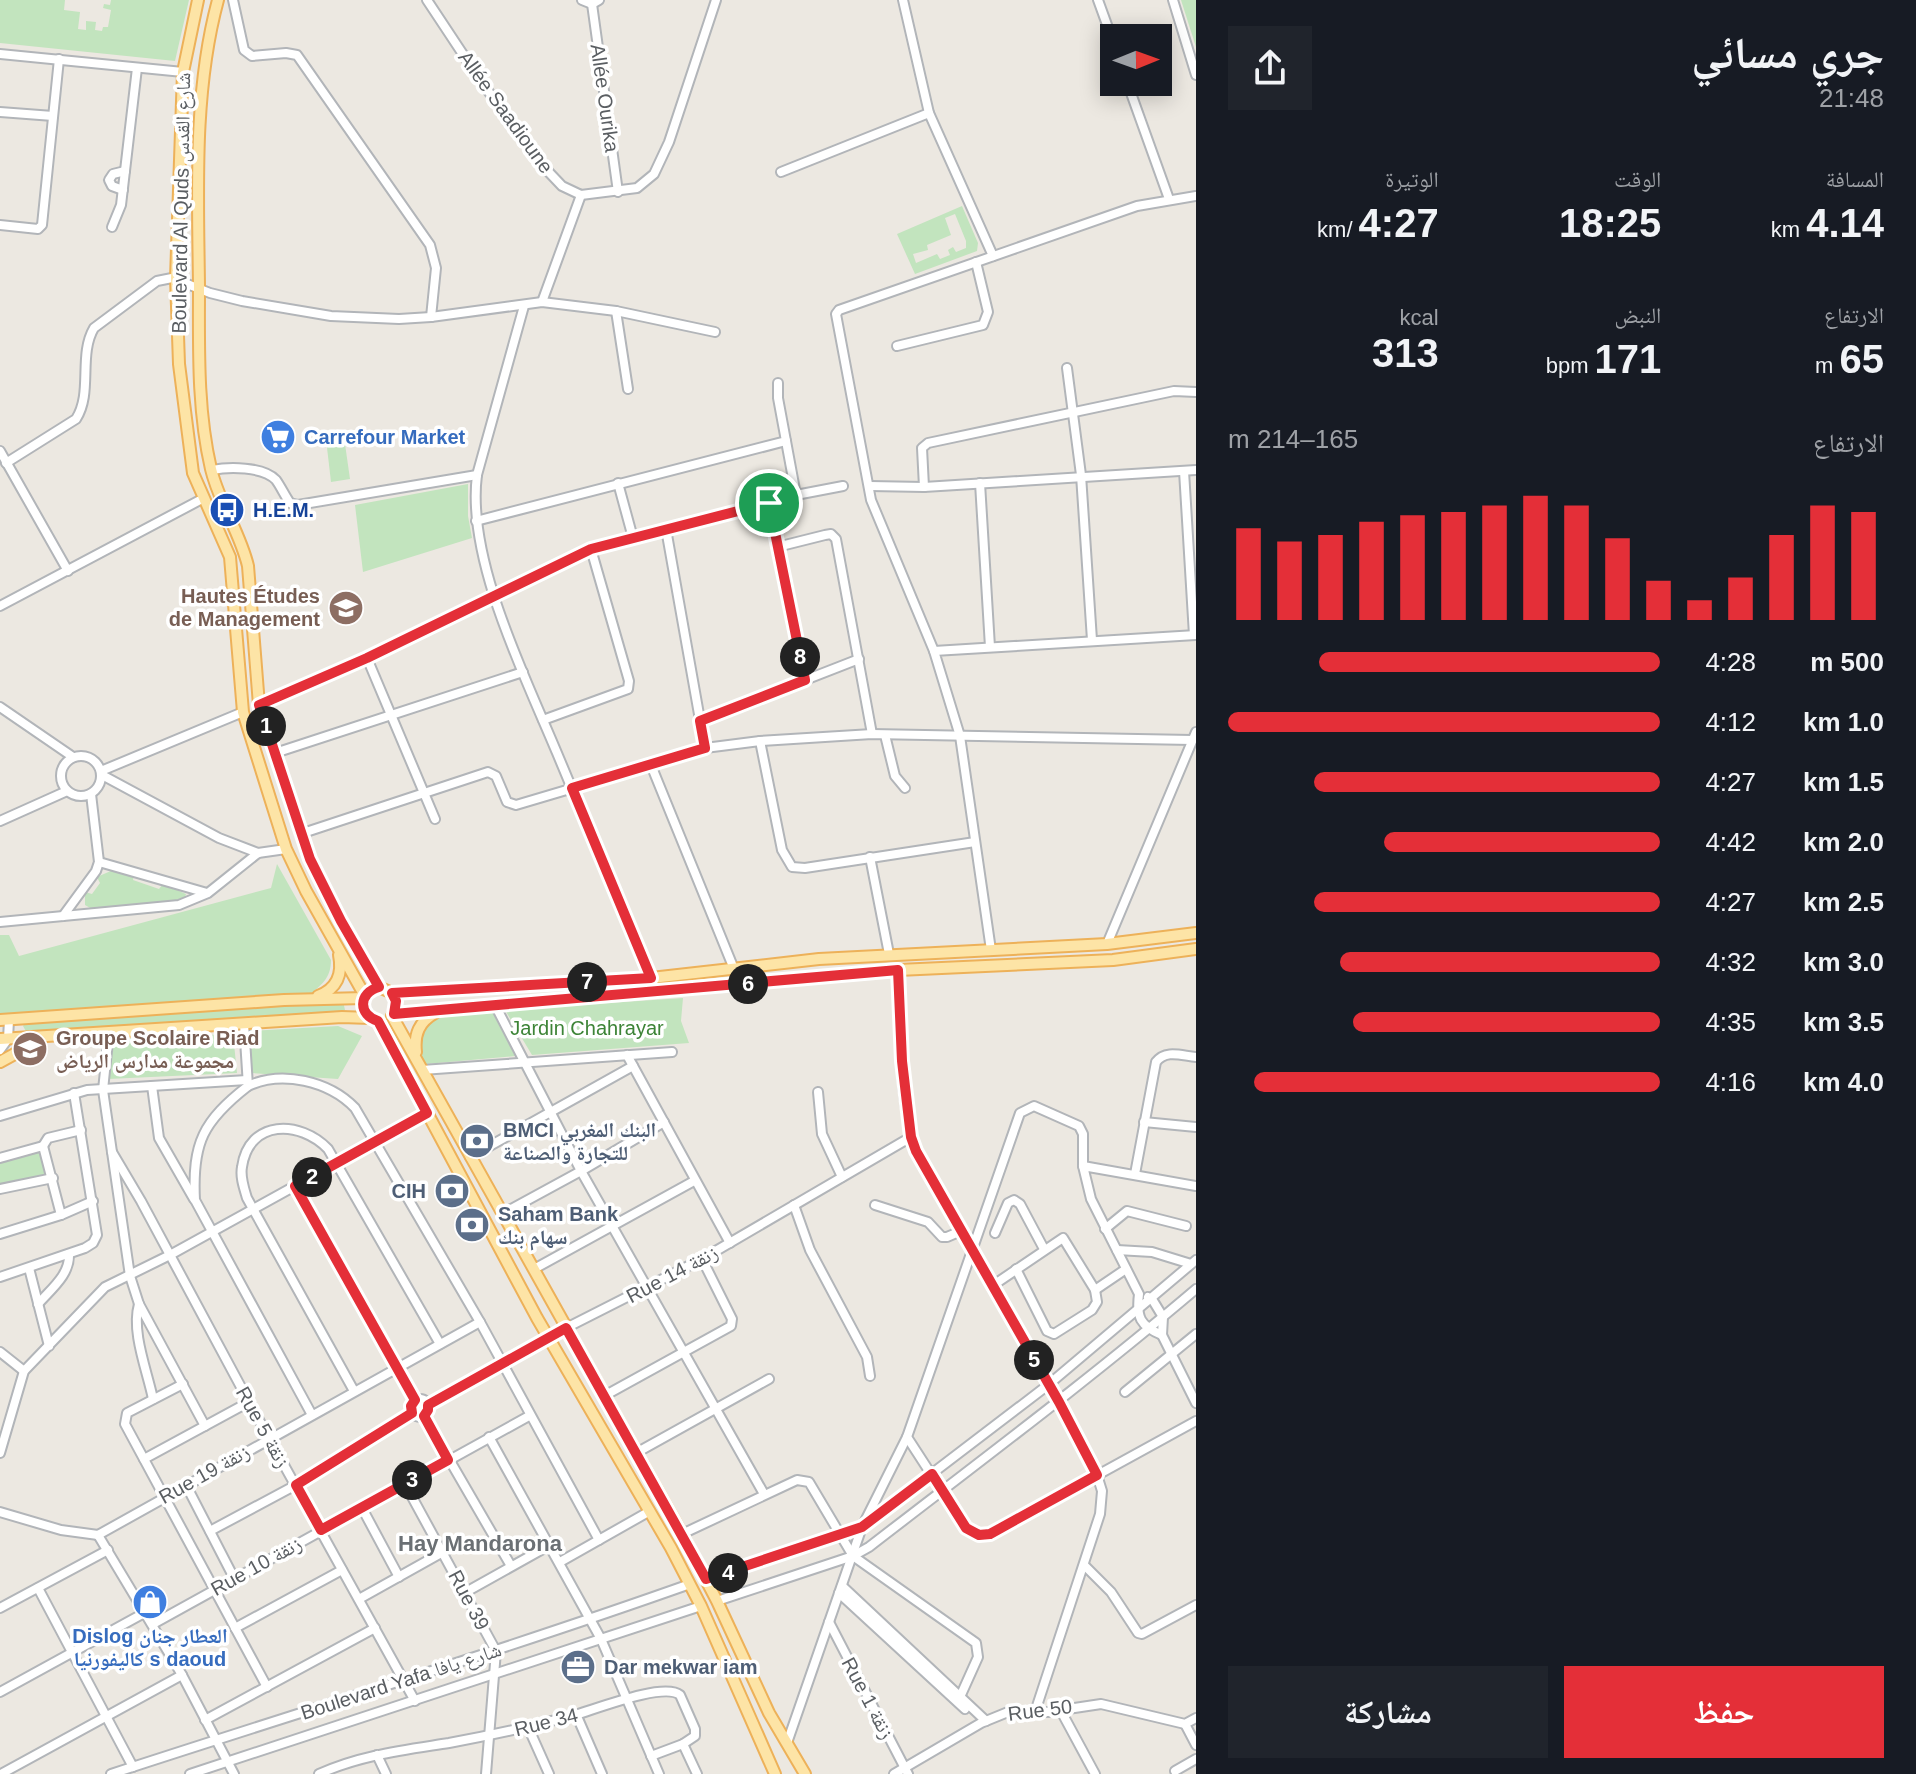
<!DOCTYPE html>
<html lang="ar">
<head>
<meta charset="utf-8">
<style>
	:root { --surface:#171b24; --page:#20242c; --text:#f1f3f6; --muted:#9ea1a6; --accent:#e42f38 }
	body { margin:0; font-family:Helvetica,"Noto Naskh Arabic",sans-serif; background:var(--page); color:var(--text); direction:rtl; height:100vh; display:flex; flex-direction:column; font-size:30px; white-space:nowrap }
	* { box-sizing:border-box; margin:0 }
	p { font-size:26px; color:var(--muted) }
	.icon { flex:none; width:44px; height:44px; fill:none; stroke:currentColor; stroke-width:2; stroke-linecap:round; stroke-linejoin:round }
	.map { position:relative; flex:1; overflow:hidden; direction:ltr }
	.drawer { display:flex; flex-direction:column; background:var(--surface); width:720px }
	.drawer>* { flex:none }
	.needle { width:52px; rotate:89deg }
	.controls { position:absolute; left:1100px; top:24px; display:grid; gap:16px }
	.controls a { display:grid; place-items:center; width:72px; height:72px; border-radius:0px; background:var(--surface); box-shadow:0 4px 20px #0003; font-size:40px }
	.pin { position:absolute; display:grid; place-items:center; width:68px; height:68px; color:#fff; margin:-34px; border:4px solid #fff; border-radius:50%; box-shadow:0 2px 8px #0007 }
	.km { position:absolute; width:40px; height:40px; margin:-20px; border-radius:50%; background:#222; color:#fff; font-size:22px; line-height:40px; text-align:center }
	.round { display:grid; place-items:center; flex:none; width:84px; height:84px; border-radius:0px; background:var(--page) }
	.head { display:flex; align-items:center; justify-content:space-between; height:136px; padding:0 32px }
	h1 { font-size:44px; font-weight:800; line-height:60px }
	.metrics { display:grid; grid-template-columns:repeat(3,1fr); gap:12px; height:136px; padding:8px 32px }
	.metrics div { display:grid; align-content:center }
	.metrics b { font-size:40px; font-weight:800 }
	.metrics small { font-size:22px; font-weight:400 }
	.metrics p { font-size:22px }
	.chart { height:224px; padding:16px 32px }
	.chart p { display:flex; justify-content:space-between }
	.chart svg { width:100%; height:144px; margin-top:8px; stroke:var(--accent); stroke-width:6 }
	.action { display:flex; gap:16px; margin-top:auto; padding:16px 32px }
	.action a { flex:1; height:92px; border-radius:0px; background:var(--accent); color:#fff; font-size:32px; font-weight:800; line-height:92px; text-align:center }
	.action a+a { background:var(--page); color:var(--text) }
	ul { padding:0 32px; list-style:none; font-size:26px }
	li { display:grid; grid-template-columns:128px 96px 1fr; align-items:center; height:60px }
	li i { height:20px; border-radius:10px; background:var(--accent) }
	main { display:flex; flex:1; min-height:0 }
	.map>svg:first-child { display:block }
</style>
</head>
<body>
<main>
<section class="drawer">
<div class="head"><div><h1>جري مسائي</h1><p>21:48</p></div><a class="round"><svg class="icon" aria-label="share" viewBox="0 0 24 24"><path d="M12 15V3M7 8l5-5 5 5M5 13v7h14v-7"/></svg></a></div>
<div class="metrics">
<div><p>المسافة</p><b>4.14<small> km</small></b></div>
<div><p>الوقت</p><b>18:25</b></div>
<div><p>الوتيرة</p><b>4:27<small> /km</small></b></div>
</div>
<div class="metrics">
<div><p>الارتفاع</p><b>65<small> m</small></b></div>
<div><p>النبض</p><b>171<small> bpm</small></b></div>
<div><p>kcal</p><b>313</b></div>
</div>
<div class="chart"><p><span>الارتفاع</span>165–214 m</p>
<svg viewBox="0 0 160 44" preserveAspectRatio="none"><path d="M5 44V16M15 44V20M25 44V18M35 44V14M45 44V12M55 44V11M65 44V9M75 44V6M85 44V9M95 44V19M105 44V32M115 44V38M125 44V31M135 44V18M145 44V9M155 44V11"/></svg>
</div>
<ul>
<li><b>500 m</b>4:28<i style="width:79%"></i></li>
<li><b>1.0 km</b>4:12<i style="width:100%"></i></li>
<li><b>1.5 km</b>4:27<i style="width:80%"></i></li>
<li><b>2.0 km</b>4:42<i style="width:64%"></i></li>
<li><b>2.5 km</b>4:27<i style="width:80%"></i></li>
<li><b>3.0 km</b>4:32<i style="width:74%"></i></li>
<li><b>3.5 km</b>4:35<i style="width:71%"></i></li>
<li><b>4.0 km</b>4:16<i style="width:94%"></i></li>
</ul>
<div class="action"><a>حفظ</a><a>مشاركة</a></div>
</section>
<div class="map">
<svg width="1196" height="1774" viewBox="0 0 1196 1774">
	<rect width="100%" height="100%" fill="#ece8e1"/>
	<g fill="#c2e4be" fill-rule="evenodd">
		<polygon points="0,0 65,0 64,10 80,12 78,29 86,30 86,21 96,22 95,30 102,31 103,27 108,27 111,10 103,8 104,4 110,5 111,0 189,0 175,61 0,43"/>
		<polygon points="1181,0 1196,0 1196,47"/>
		<path d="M962,206L978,243L977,251L915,274L897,234ZM955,214L966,241V248L956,252L953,247L948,250L950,255L940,259L937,254L916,263L913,254L928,250L927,245L951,235L945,218Z"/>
		<polygon points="344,437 350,479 331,482 326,439"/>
		<polygon points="468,484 468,516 472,538 363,572 355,505"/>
		<path d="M277,864L331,960C331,979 321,985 308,996L0,1015V935H9L19,956L271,888Z"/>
		<polygon points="113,870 134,875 133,880 159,889 163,884 186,894 185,897 168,903 92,909 85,905 85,892 92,894 100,883 97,877"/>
		<polygon points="683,998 681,1021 689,1043 532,1055 505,1010"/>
		<polygon points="343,1001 345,1010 338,1012 27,1033 23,1026 25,1023"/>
		<path d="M491,1009L515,1056L426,1064C415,1052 420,1040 423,1025L438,1015Z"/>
		<polygon points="338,1026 362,1036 338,1079 251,1073 249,1031"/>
		<polygon points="233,1034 237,1073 108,1079 113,1039"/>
		<polygon points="39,1148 44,1153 48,1171 45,1176 0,1187 0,1160"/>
	</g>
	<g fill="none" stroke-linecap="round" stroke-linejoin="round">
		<defs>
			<g id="minor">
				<polyline points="233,0 244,50 252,56 286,53 297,55 430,245 436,268 431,317"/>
				<polyline points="427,0 480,80 543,166 562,186 581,195 637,188 654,174 669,142 716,0"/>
				<polyline points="582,0 592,4 599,0"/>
				<polyline points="903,0 929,113 993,256"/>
				<polyline points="1098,0 1114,44"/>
				<polyline points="1173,0 1196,75"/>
				<polyline points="592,4 618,192"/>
				<polyline points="0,54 183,72"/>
				<polyline points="1127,82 1169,199"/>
				<polyline points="0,112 53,116"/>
				<polyline points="781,172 929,113"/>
				<polyline points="123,190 112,186 109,180 113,174 125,171"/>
				<polyline points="0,225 38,229 42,225 59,59"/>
				<polyline points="112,227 121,205 137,68"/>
				<polyline points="542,302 581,195"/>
				<path d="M524,306L477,475C466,559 525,676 557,753C588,828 619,903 651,978"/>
				<polyline points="616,311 628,389"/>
				<polyline points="897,346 983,325 988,312 976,262"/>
				<polyline points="1067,368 1081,475 1092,640"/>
				<polyline points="786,441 796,495"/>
				<polyline points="0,451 68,571"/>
				<path d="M6,463L76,419C93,393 78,355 94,328L157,281L172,278L210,293L242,301L331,316L399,319L431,317L542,302L616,311L715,332"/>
				<path d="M212,470C228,467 263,466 276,480C281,487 285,496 290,503L298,505L477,475"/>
				<polyline points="1184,471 1194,635"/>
				<polyline points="618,483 633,538"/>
				<polyline points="980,483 990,647"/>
				<polyline points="870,486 924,487 1196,470"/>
				<polyline points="924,487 922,448 928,443 1174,391 1196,392"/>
				<polyline points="769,503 805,680"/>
				<polyline points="476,521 786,441 778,398 778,383"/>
				<polyline points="666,529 705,748"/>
				<polyline points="777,547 825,535 831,534 836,539 872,734"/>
				<polyline points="0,606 202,499"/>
				<polyline points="934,651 871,500 836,314 839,310 1137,206 1196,196"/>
				<polyline points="367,658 435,819"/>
				<polyline points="259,705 367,658 591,549 796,495 843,486"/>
				<polyline points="0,707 73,757"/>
				<polyline points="543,720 628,689 629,681 591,549"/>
				<polyline points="700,721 859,659"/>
				<polyline points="885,735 895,776 905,788"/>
				<polyline points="760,741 782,850 792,867 805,868 975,842"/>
				<polyline points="275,753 523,672"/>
				<circle cx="81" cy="776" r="20"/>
				<polyline points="101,771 243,712"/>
				<polyline points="102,775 219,838 258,853"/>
				<polyline points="0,821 67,791"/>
				<polyline points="300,834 488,772 496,776 507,802 516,805 651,765"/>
				<polyline points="870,857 889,954"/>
				<polyline points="99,862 207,893"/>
				<polyline points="63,916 96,871 99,862 91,794"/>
				<polyline points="0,922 179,905 208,893 258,853 286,849"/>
				<polyline points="1107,944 1196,732"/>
				<polyline points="991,950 960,736 934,651 1196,635"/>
				<polyline points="734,969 651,765 705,748 760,741 872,734 1192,740"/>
				<path d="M898,970C900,1022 899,1104 916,1151L1059,1402L1097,1475L1102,1491L1100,1514L1035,1712"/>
				<polyline points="495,1005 581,1171 764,1494"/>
				<path d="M244,1024L248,1086C203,1121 192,1143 195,1200L312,1415"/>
				<polyline points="109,1032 103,1090 130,1276 139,1304 205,1426"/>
				<polyline points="0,1050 8,1039 9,1020"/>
				<polyline points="627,1055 730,1243"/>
				<polyline points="422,1070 672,1052"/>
				<polyline points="152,1086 159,1138 194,1199"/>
				<path d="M248,1086C282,1070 329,1081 355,1108L480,1322L599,1540"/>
				<polyline points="818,1092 822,1134 842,1177"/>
				<polyline points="0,1116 87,1090 247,1080"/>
				<polyline points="1144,1122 1196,1127"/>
				<polyline points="43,1146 48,1138 81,1130"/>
				<polyline points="112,1152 141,1201 249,1402 415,1701"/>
				<polyline points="470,1157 633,1066"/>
				<polyline points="0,1158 43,1146 61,1215"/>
				<polyline points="1083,1166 1083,1134 1079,1126 1034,1106 1020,1113 907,1437 966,1528 979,1535 990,1534 1196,1421"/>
				<path d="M1135,1174L1156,1062C1166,1049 1182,1056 1196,1057"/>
				<polyline points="295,1186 415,1400"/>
				<polyline points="0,1189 53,1178"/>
				<polyline points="794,1205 810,1250 867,1357 870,1376"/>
				<polyline points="875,1205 928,1222 942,1237 947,1237 961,1231"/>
				<polyline points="502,1214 581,1171 664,1122"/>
				<polyline points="1105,1229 1127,1211 1186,1226"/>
				<polyline points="995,1233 1008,1203 1014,1200 1020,1204 1044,1249"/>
				<polyline points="0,1234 61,1215 93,1201"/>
				<polyline points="1117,1250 1152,1252 1191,1264"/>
				<polyline points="29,1268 49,1346"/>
				<polyline points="534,1269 694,1181"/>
				<polyline points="1016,1269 1047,1331 1054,1334 1092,1310 1097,1302 1095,1290"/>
				<polyline points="0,1277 85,1248 93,1243 97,1235 74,1093"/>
				<polyline points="992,1286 1063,1238 1095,1290 1126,1269"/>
				<polyline points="1148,1297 1152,1299 1163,1317 1162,1335 1196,1403"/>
				<path d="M38,1304C51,1289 70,1275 69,1254"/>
				<path d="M139,1304C131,1332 147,1370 153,1399"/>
				<path d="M1162,1335C1140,1326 1136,1317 1139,1294L1091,1199L1083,1166L1196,1186"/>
				<polyline points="0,1352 24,1371"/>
				<polyline points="183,1384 127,1413 125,1424 267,1687"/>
				<path d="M354,1391L247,1198C244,1188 240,1177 242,1167C249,1119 300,1120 328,1149L440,1344"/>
				<polyline points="1125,1392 1196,1334"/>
				<polyline points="604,1396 731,1326 732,1319 702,1259"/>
				<circle cx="420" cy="1408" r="9"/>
				<polyline points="428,1405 566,1328 702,1259 911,1137"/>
				<polyline points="424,1416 511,1566"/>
				<polyline points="489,1437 601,1639 659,1774"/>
				<polyline points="0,1453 24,1371 105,1287 170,1255 427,1113"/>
				<polyline points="636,1453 769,1379"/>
				<polyline points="144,1459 249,1402"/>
				<polyline points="405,1484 496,1651 486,1774"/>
				<polyline points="186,1485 234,1578"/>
				<polyline points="362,1508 399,1577"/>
				<polyline points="0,1512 61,1530 98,1535"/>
				<polyline points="210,1531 296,1485 412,1413"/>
				<polyline points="682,1534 797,1480 809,1482 853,1556 976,1643 978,1657 960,1697"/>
				<polyline points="98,1535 480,1322"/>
				<polyline points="98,1535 182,1675 234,1774"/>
				<polyline points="560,1562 650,1511"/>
				<polyline points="1084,1565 1111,1592 1138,1633 1142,1634 1196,1605"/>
				<polyline points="706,1579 862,1527 1048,1385 1196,1260"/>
				<polyline points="842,1586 986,1721"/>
				<polyline points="38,1588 133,1767"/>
				<polyline points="466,1592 550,1545"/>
				<polyline points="839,1593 965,1709"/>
				<polyline points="359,1599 443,1552"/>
				<path d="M717,1601L853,1556L869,1547C979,1462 1090,1379 1196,1289"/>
				<polyline points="0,1608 108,1550"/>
				<polyline points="829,1622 908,1774"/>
				<polyline points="153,1624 529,1416"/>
				<polyline points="235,1628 342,1570"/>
				<polyline points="0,1692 146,1612"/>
				<polyline points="1061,1711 1095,1774"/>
				<polyline points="576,1714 602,1774"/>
				<polyline points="205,1720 375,1628"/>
				<polyline points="1185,1724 1196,1745"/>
				<polyline points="528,1727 549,1774"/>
				<polyline points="787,1743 862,1527 907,1437"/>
				<polyline points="683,1744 697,1774"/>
				<polyline points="377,1755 386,1774"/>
				<polyline points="1175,1771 1196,1759"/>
				<polyline points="1,1774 182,1675"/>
				<path d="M111,1774C304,1711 498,1652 690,1584"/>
				<polyline points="190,1774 701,1606"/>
				<path d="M319,1774C360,1755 405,1750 449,1743C492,1735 533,1726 575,1715C596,1709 664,1682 680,1695L695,1729V1736L683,1744L651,1756"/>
				<polyline points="894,1774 981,1723 1008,1712 1048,1712 1101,1704 1185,1724 1196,1718"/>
			</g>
			<g id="major">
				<polyline points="198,0 183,72 176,278 179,364 193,473 230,557 243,712 286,849 306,891 365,996"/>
				<path d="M218,0C193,92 198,192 199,286C199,347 197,409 211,469C219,503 240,532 248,566L259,705L310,859L341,921L379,987"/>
				<path d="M318,996C337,989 343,974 339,955"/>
				<polyline points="394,1014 898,970 1113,960 1196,949"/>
				<polyline points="392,1016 682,1534 717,1601 769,1713 805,1774"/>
				<path d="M368,1017C359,1004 363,991 379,987L392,993L417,992L651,978L819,959L1107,944L1196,933"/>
				<polyline points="0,1020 284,1000 364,998"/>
				<polyline points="378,1021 537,1318 671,1548 701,1606 775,1774"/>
				<polyline points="0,1039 342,1017 370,1018"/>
				<path d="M416,1052C414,1034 419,1022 435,1013"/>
				<polyline points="0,1062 40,1040"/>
			</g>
		</defs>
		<use href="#minor" stroke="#b2b5b9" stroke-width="12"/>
		<use href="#major" stroke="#edb159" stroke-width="14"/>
		<use href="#minor" stroke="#fff" stroke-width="8"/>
		<use href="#major" stroke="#fde4a6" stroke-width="10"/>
	</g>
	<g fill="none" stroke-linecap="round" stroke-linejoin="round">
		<defs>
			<path id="route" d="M769,503L805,680L700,721L705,748L572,788L651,978L392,993L396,1001L394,1014L898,970L902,1061L911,1137L916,1151L1059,1402L1097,1475L990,1534L979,1535L966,1528L932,1474L862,1527L706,1579L566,1328L428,1405V1410L424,1416L448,1460L321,1530L296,1485L412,1413L411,1406L415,1400L295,1186L427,1113L378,1021C358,1015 358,993 379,987L341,921L310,859L259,705L367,658L591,549Z"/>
		</defs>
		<use href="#route" stroke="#fff" stroke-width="16"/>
		<use href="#route" stroke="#e42f38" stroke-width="10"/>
	</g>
	<defs>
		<symbol id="supermarket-disc" viewBox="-11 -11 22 22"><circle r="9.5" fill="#3f7fe0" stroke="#fff"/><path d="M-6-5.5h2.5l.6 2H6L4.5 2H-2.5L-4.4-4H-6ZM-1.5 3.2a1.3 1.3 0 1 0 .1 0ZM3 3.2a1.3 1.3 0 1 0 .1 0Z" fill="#fff"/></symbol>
		<symbol id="bus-disc" viewBox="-11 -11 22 22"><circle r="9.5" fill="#1a4fb4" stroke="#fff"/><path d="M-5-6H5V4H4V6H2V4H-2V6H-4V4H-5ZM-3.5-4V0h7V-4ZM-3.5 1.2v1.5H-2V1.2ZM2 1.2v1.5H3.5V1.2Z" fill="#fff"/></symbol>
		<symbol id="university-disc" viewBox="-11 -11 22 22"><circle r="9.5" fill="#8d6e63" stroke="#fff"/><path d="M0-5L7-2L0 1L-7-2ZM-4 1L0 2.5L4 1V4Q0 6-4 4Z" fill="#fff"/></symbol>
		<symbol id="school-disc" viewBox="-11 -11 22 22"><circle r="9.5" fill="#8d6e63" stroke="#fff"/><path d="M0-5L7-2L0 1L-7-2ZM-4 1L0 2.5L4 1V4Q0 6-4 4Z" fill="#fff"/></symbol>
		<symbol id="bank-disc" viewBox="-11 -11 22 22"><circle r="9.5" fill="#5c6f8a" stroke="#fff"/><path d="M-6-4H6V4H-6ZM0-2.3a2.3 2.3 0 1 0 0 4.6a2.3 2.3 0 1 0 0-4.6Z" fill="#fff"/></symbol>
		<symbol id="shop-disc" viewBox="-11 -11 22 22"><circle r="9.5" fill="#3f7fe0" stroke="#fff"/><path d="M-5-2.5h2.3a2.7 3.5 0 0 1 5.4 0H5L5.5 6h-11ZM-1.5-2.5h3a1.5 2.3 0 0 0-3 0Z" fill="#fff"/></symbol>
		<symbol id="office-disc" viewBox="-11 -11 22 22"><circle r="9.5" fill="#5c6f8a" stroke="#fff"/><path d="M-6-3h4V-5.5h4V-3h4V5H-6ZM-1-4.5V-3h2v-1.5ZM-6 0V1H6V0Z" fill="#fff"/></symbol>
	</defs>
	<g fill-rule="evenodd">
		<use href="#supermarket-disc" x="258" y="417" width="40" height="40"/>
		<use href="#bus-disc" x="207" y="490" width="40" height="40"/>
		<use href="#university-disc" x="326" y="588" width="40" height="40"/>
		<use href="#school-disc" x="10" y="1029" width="40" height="40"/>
		<use href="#bank-disc" x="457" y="1121" width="40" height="40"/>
		<use href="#bank-disc" x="432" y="1171" width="40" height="40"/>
		<use href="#bank-disc" x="452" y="1205" width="40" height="40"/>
		<use href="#shop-disc" x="130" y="1582" width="40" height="40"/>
		<use href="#office-disc" x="558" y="1647" width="40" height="40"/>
	</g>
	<g text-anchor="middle" stroke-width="7" stroke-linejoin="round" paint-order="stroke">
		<g font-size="20" fill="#5a5e62" stroke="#fff">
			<text transform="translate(605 98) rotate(82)" y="7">Allée Ourika</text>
			<text transform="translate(506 112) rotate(54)" y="7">Allée Saadioune</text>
			<text transform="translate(181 203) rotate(-89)" y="7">Boulevard Al Quds شارع القدس</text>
			<text transform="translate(672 1274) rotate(-28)" y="7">Rue 14 زنقة</text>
			<text transform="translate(263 1427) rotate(61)" y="7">Rue 5 زنقة</text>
			<text transform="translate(204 1474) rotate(-29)" y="7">Rue 19 زنقة</text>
			<text transform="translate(256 1566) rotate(-29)" y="7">Rue 10 زنقة</text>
			<text transform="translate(469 1600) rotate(62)" y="7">Rue 39</text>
			<text transform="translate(401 1681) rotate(-18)" y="7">Boulevard Yafa شارع يافا</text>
			<text transform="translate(868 1698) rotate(62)" y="7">Rue 1 زنقة</text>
			<text transform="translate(1040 1710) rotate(-7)" y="7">Rue 50</text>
			<text transform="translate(546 1722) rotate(-14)" y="7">Rue 34</text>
		</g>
		<g font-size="20" font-weight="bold" fill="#366cbe" stroke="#fff" text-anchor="start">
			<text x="304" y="444">Carrefour Market</text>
			<text x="150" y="1643" text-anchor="middle">Dislog العطار جنان<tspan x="150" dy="23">كاليفورنيا s daoud</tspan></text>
		</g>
		<g font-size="20" font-weight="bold" fill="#164399" stroke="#fff" text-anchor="start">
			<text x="253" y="517">H.E.M.</text>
		</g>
		<g font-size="20" font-weight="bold" fill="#785e54" stroke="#fff" text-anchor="end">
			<text x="320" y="603">Hautes Études<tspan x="320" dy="23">de Management</tspan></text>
			<text x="56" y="1045" text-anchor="start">Groupe Scolaire Riad<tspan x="56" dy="23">مجموعة مدارس الرياض</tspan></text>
		</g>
		<g font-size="20" fill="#3d8437" stroke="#fff">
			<text x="587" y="1035">Jardin Chahrayar</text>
		</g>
		<g font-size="20" font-weight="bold" fill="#4e5e75" stroke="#fff" text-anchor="start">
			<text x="503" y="1137">BMCI البنك المغربي<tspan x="503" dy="23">للتجارة والصناعة</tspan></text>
			<text x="426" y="1198" text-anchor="end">CIH</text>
			<text x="498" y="1221">Saham Bank<tspan x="498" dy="23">سهام بنك</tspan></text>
			<text x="604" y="1674">Dar mekwar iam</text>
		</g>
		<g font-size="22" font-weight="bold" fill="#6b7074" stroke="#fff">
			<text x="480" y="1551">Hay Mandarona</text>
		</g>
	</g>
</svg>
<div class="controls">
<a><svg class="needle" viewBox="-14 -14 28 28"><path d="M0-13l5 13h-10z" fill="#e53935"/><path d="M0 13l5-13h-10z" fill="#9ea1a6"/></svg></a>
</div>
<div class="pin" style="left:769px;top:503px;background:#1e9e55"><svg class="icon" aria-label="arrive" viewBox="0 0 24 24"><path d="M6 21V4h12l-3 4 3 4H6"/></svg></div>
<b class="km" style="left:266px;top:726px">1</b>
<b class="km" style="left:312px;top:1177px">2</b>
<b class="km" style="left:412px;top:1480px">3</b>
<b class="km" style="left:728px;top:1573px">4</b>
<b class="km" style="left:1034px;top:1360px">5</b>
<b class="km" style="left:748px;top:984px">6</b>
<b class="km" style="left:587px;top:982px">7</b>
<b class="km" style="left:800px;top:657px">8</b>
</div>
</main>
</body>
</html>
